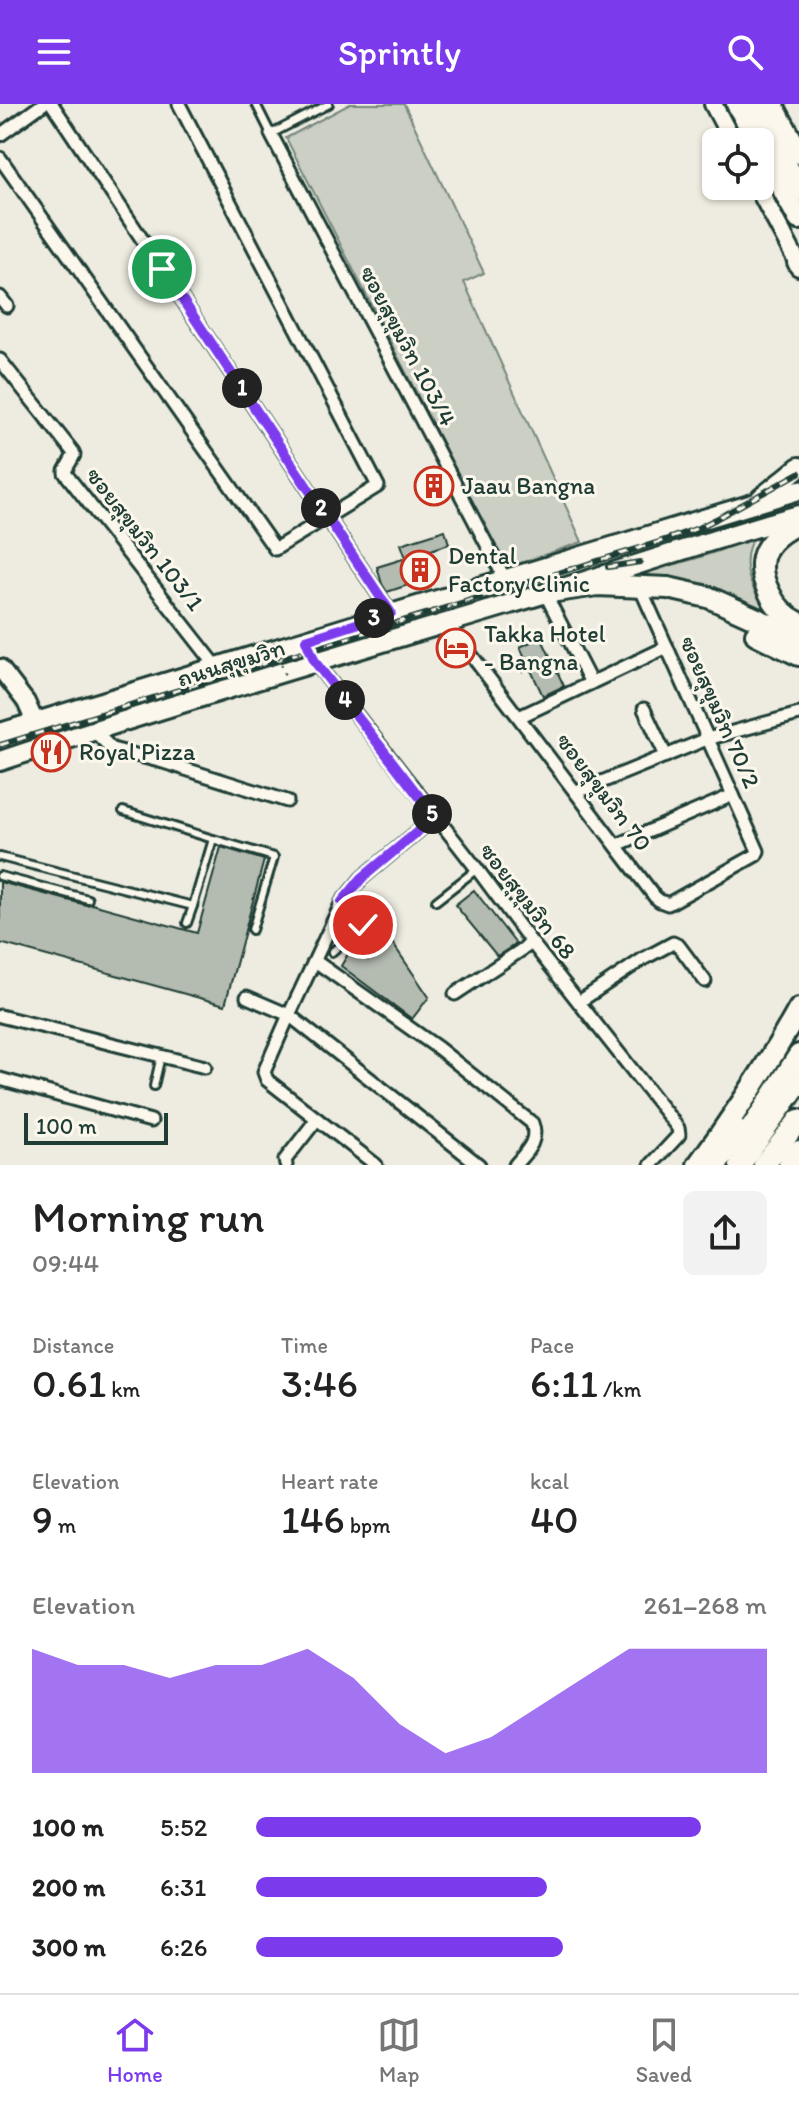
<!DOCTYPE html>
<html lang="en">
<head>
<meta charset="utf-8">
<style>
	:root { --surface:#fff; --page:#f2f2f2; --text:#222; --muted:#767676; --line:#e0e0e0; --accent:#7c3aed }
	body { margin:0; font-family:Itim,"Playpen Sans Thai",sans-serif; background:var(--page); color:var(--text); height:100vh; display:flex; flex-direction:column; font-size:30px; white-space:nowrap }
	* { box-sizing:border-box; margin:0 }
	p { font-size:26px; color:var(--muted) }
	.icon { flex:none; width:44px; height:44px; fill:none; stroke:currentColor; stroke-width:2; stroke-linecap:round; stroke-linejoin:round }
	.map { position:relative; height:1061px; overflow:hidden }
	.side { display:flex; flex-direction:column; background:var(--surface); flex:1 }
	.side>* { flex:none }
	.tools { position:absolute; left:702px; top:24px; display:grid; gap:16px }
	.tools a { display:grid; place-items:center; width:72px; height:72px; border-radius:12px; background:var(--surface); box-shadow:0 2px 6px #0004; font-size:40px }
	.scale { position:absolute; left:24px; bottom:20px; width:144px; box-sizing:border-box; padding-left:8px; border:4px solid #1f3d34; border-top:0; font-size:22px; line-height:28px; white-space:nowrap; color:#1f3d34; -webkit-text-stroke:6px #fbf7ec; paint-order:stroke }
	.pin { position:absolute; display:grid; place-items:center; width:68px; height:68px; color:#fff; margin:-34px; border:4px solid #fff; border-radius:50%; box-shadow:0 2px 8px #0007 }
	.km { position:absolute; width:40px; height:40px; margin:-20px; border-radius:50%; background:#222; color:#fff; font-size:22px; line-height:40px; text-align:center }
	.round { display:grid; place-items:center; flex:none; width:84px; height:84px; border-radius:12px; background:var(--page) }
	.headline { display:flex; align-items:center; justify-content:space-between; height:136px; padding:0 32px }
	h1 { font-size:44px; font-weight:600; line-height:60px }
	.figures { display:grid; grid-template-columns:repeat(3,1fr); gap:12px; height:136px; padding:8px 32px }
	.figures div { display:grid; align-content:center }
	.figures b { font-size:40px; font-weight:600 }
	.figures small { font-size:22px; font-weight:400 }
	.figures p { font-size:22px }
	.chart { height:224px; padding:16px 32px }
	.chart p { display:flex; justify-content:space-between }
	.chart svg { width:100%; height:144px; margin-top:8px; fill:var(--accent); opacity:.7 }
	ul { padding:0 32px; list-style:none; font-size:26px }
	li { display:grid; grid-template-columns:128px 96px 1fr; align-items:center; height:60px }
	li i { height:20px; border-radius:10px; background:var(--accent) }
	header { display:flex; justify-content:space-between; align-items:center; height:104px; padding:0 32px; background:var(--accent); color:#fff; font-size:36px; font-weight:600 }
	.dock { display:flex; justify-content:space-around; align-items:center; height:112px; border-top:2px solid var(--line); background:var(--surface); font-size:22px; color:var(--muted) }
	.dock a { display:grid; justify-items:center; gap:4px }
	.dock .selected { color:var(--accent) }
	.map>svg:first-child { display:block }
</style>
</head>
<body>
<header><svg class="icon" aria-label="menu" viewBox="0 0 24 24"><path d="M4 6h16M4 12h16M4 18h16"/></svg>Sprintly<svg class="icon" aria-label="search" viewBox="0 0 24 24"><circle cx="10" cy="10" r="6"/><path d="M15 15l6 6"/></svg></header>
<div class="map">
<svg width="799" height="1061" viewBox="0 0 799 1061">
	<rect width="100%" height="100%" fill="#eeece1"/>
	<filter id="ink" filterUnits="userSpaceOnUse"><feTurbulence type="fractalNoise" baseFrequency=".0125" numOctaves="2"/><feDisplacementMap in="SourceGraphic" scale="16" xChannelSelector="R" yChannelSelector="G"/><feConvolveMatrix kernelMatrix="1 2 1 2 8 2 1 2 1" color-interpolation-filters="sRGB"/></filter>
	<g filter="url(#ink)">
		<g fill="#cbcfc4" stroke="#75867c" stroke-width="2">
			<polygon points="350,0 404,0 484,169 464,178 582,438 506,464 286,34"/>
			<path d="M754,432C735,464 756,497 781,520L644,474L639,466C649,459 664,463 676,460C703,453 729,444 754,432Z"/>
		</g>
		<g fill="#b4bbb0" stroke="#1f3d34" stroke-width="2">
			<polygon points="445,426 449,440 425,448 432,473 387,488 382,480 377,463 406,454 401,440"/>
			<polygon points="541,533 564,582 543,592 520,543"/>
			<polygon points="221,743 264,756 225,901 0,839 0,778 86,801 92,800 197,829"/>
			<polygon points="474,786 516,840 497,852 455,801"/>
			<polygon points="389,834 429,893 412,915 341,862 352,843 368,856 379,847 380,843"/>
		</g>
		<g fill="none" stroke-linecap="round" stroke-linejoin="round">
			<defs>
				<g id="lane">
					<polyline points="256,0 271,30 329,0"/>
					<polyline points="213,735 274,753 252,826"/>
					<polyline points="0,753 193,802 213,735 123,707"/>
					<polyline points="0,772 88,795"/>
					<polyline points="436,797 477,765"/>
					<polyline points="187,819 193,802"/>
					<polyline points="332,848 363,821 342,798"/>
					<polyline points="154,982 161,952"/>
				</g>
				<g id="street">
					<polyline points="52,0 391,509"/>
					<polyline points="271,30 505,475"/>
					<polyline points="0,31 43,0"/>
					<polyline points="0,54 275,445 378,382 179,0"/>
					<polyline points="0,193 7,202"/>
					<polyline points="0,256 73,348 74,351 65,367 65,369 217,563"/>
					<polyline points="545,489 591,579"/>
					<polyline points="447,519 655,793 660,797 668,800 756,751 758,747 640,483"/>
					<polyline points="315,558 477,765 532,839 678,1024 679,1031 651,1061"/>
					<polyline points="644,605 666,652"/>
					<polyline points="519,613 667,543"/>
					<polyline points="94,627 112,645 120,647 163,658 287,697"/>
					<polyline points="577,688 707,635 799,610"/>
					<polyline points="617,741 733,691"/>
					<path d="M315,857L438,944L532,1019C539,1037 526,1048 515,1061"/>
					<polyline points="455,890 532,839"/>
					<polyline points="247,893 289,911 479,1061"/>
					<polyline points="579,898 643,855 673,839 679,842 705,877"/>
					<polyline points="0,912 205,963"/>
					<polyline points="0,975 151,1017"/>
					<polyline points="286,1061 285,1056 317,1015"/>
					<polyline points="376,1061 267,976 264,968 289,911 342,798 362,774 435,713"/>
				</g>
				<g id="secondary">
					<polyline points="713,0 733,38"/>
					<polyline points="757,82 799,161"/>
					<polyline points="0,564 26,598 35,618"/>
				</g>
				<g id="primary">
					<polyline points="797,158 799,162"/>
					<polyline points="761,394 799,363"/>
					<polyline points="0,629 799,386"/>
					<path d="M0,657C182,597 367,543 550,488C633,463 715,434 799,411"/>
				</g>
				<g id="highway">
					<polyline points="737,0 758,38"/>
					<polyline points="755,0 799,86"/>
					<polyline points="772,0 799,49"/>
					<polyline points="760,43 799,115"/>
					<path d="M799,419C767,434 752,454 769,488C775,502 785,512 799,519"/>
					<polyline points="550,488 597,481 668,484 708,493 799,534"/>
					<polyline points="756,530 799,551"/>
					<polyline points="736,1043 751,1025 799,951"/>
					<path d="M698,1061C735,1011 769,959 799,905"/>
					<polyline points="717,1061 738,1027"/>
					<polyline points="740,1061 799,978"/>
					<polyline points="764,1061 799,1016"/>
					<polyline points="789,1061 799,1047"/>
				</g>
			</defs>
			<use href="#lane" stroke="#1f3d34" stroke-width="12"/>
			<use href="#street" stroke="#1f3d34" stroke-width="17"/>
			<use href="#secondary" stroke="#1f3d34" stroke-width="22"/>
			<use href="#primary" stroke="#1f3d34" stroke-width="24"/>
			<use href="#highway" stroke="#1f3d34" stroke-width="26"/>
			<polyline stroke="#1f3d34" stroke-width="2" stroke-dasharray="2 6" stroke-linecap="butt" points="521,568 530,564"/>
			<use href="#lane" stroke="#fbf7ec" stroke-width="6"/>
			<use href="#street" stroke="#fbf7ec" stroke-width="11"/>
			<use href="#secondary" stroke="#fbf7ec" stroke-width="16"/>
			<use href="#primary" stroke="#fbf7ec" stroke-width="18"/>
			<use href="#highway" stroke="#fbf7ec" stroke-width="20"/>
			<defs>
				<g id="rail">
					<polyline points="608,463 640,458"/>
					<polyline points="0,641 659,438 698,424 716,415 799,369"/>
				</g>
			</defs>
			<use href="#rail" stroke="#1f3d34" stroke-width="6"/>
			<use href="#rail" stroke="#fbf7ec" stroke-width="3" stroke-dasharray="9" stroke-linecap="butt"/>
			<g stroke="#1f3d34" stroke-width="2" stroke-dasharray="2 6" stroke-linecap="butt">
				<polyline points="274,538 285,572"/>
				<polyline points="0,644 151,598 321,542 799,398"/>
			</g>
		</g>
	</g>
	<g fill="none" stroke-linecap="round" stroke-linejoin="round" filter="url(#ink)">
		<defs>
			<polyline id="route" points="162,165 391,509 306,536 315,558 435,713 362,774 342,798 363,821"/>
		</defs>
		<use href="#route" stroke="#fff" stroke-width="16"/>
		<use href="#route" stroke="#7c3aed" stroke-width="10"/>
	</g>
	<defs>
		<symbol id="building-ring" viewBox="-11 -11 22 22"><circle r="9.5" fill="#fbf7ec" stroke="#c8321e" stroke-width="1.5"/><path d="M-4-6H4V6H1V3H-1V6H-4ZM-2.5-4.3h1.7v1.8h-1.7ZM.8-4.3h1.7v1.8H.8ZM-2.5-1h1.7V.8h-1.7ZM.8-1h1.7V.8H.8Z" fill="#c8321e"/></symbol>
		<symbol id="hotel-ring" viewBox="-11 -11 22 22"><circle r="9.5" fill="#fbf7ec" stroke="#c8321e" stroke-width="1.5"/><path d="M-6-4.5h1.5V1H6V5H4.5V3h-9V5H-6ZM-4 0a1.8 1.8 0 1 1 3.6 0ZM.5 0V-2.5h3Q6-2.5 6 0Z" fill="#c8321e"/></symbol>
		<symbol id="restaurant-ring" viewBox="-11 -11 22 22"><circle r="9.5" fill="#fbf7ec" stroke="#c8321e" stroke-width="1.5"/><path d="M-5-6h1v4h1v-4h1v4h1v-4h1v5L-1.5 .5V6h-2V.5L-5-1ZM5-6V6H3V1.5H1.5Q1.5-4 5-6Z" fill="#c8321e"/></symbol>
	</defs>
	<g fill-rule="evenodd">
		<use href="#building-ring" x="412" y="360" width="44" height="44"/>
		<use href="#building-ring" x="398" y="444" width="44" height="44"/>
		<use href="#hotel-ring" x="434" y="522" width="44" height="44"/>
		<use href="#restaurant-ring" x="29" y="626" width="44" height="44"/>
	</g>
	<g text-anchor="middle" stroke-width="6" stroke-linejoin="round" paint-order="stroke">
		<g font-size="24" fill="#1f3d34" stroke="#fbf7ec">
			<text transform="translate(408 242) rotate(62)" y="8">ซอยสุขุมวิท 103/4</text>
			<text transform="translate(145 435) rotate(52)" y="8">ซอยสุขุมวิท 103/1</text>
			<text transform="translate(231 559) rotate(-17)" y="8">ถนนสุขุมวิท</text>
			<text transform="translate(720 608) rotate(66)" y="8">ซอยสุขุมวิท 70/2</text>
			<text transform="translate(604 688) rotate(53)" y="8">ซอยสุขุมวิท 70</text>
			<text transform="translate(528 797) rotate(52)" y="8">ซอยสุขุมวิท 68</text>
		</g>
		<g font-size="24" fill="#1f3d34" stroke="#fbf7ec" text-anchor="start">
			<text x="462" y="390">Jaau Bangna</text>
			<text x="448" y="460">Dental<tspan x="448" dy="28">Factory Clinic</tspan></text>
			<text x="484" y="538">Takka Hotel<tspan x="484" dy="28">- Bangna</tspan></text>
			<text x="79" y="656">Royal Pizza</text>
		</g>
	</g>
</svg>
<div class="tools">
<a><svg class="icon" aria-label="locate" viewBox="0 0 24 24"><circle cx="12" cy="12" r="6"/><path d="M12 2v4M12 18v4M2 12h4M18 12h4"/></svg></a>
</div>
<div class="scale">100 m</div>
<div class="pin" style="left:162px;top:165px;background:#1e9e55"><svg class="icon" aria-label="arrive" viewBox="0 0 24 24"><path d="M6 21V4h12l-3 4 3 4H6"/></svg></div>
<div class="pin" style="left:363px;top:821px;background:#d93025"><svg class="icon" aria-label="check" viewBox="0 0 24 24"><path d="M5 12l5 5 9-10"/></svg></div>
<b class="km" style="left:242px;top:284px">1</b>
<b class="km" style="left:321px;top:404px">2</b>
<b class="km" style="left:374px;top:514px">3</b>
<b class="km" style="left:345px;top:596px">4</b>
<b class="km" style="left:432px;top:710px">5</b>
</div>
<section class="side">
<div class="headline"><div><h1>Morning run</h1><p>09:44</p></div><a class="round"><svg class="icon" aria-label="share" viewBox="0 0 24 24"><path d="M12 15V3M7 8l5-5 5 5M5 13v7h14v-7"/></svg></a></div>
<div class="figures">
<div><p>Distance</p><b>0.61<small> km</small></b></div>
<div><p>Time</p><b>3:46</b></div>
<div><p>Pace</p><b>6:11<small> /km</small></b></div>
</div>
<div class="figures">
<div><p>Elevation</p><b>9<small> m</small></b></div>
<div><p>Heart rate</p><b>146<small> bpm</small></b></div>
<div><p>kcal</p><b>40</b></div>
</div>
<div class="chart"><p><span>Elevation</span>261–268 m</p>
<svg viewBox="0 0 160 44" preserveAspectRatio="none"><path d="M0 44V6L10 11L20 11L30 15L40 11L50 11L60 6L70 15L80 29L90 38L100 33L110 24L120 15L130 6L140 6L150 6L160 6V44z"/></svg>
</div>
<ul>
<li><b>100 m</b>5:52<i style="width:87%"></i></li>
<li><b>200 m</b>6:31<i style="width:57%"></i></li>
<li><b>300 m</b>6:26<i style="width:60%"></i></li>
</ul>
</section>
<nav class="dock">
<a class="selected"><svg class="icon" aria-label="home" viewBox="0 0 24 24"><path d="M3 11l9-7 9 7M6 9v11h12V9"/></svg>Home</a>
<a><svg class="icon" aria-label="map" viewBox="0 0 24 24"><path d="M3 6l6-2 6 2 6-2v14l-6 2-6-2-6 2zM9 4v14M15 6v14"/></svg>Map</a>
<a><svg class="icon" aria-label="saved" viewBox="0 0 24 24"><path d="M7 4h10v16l-5-4-5 4z"/></svg>Saved</a>
</nav>
</body>
</html>
